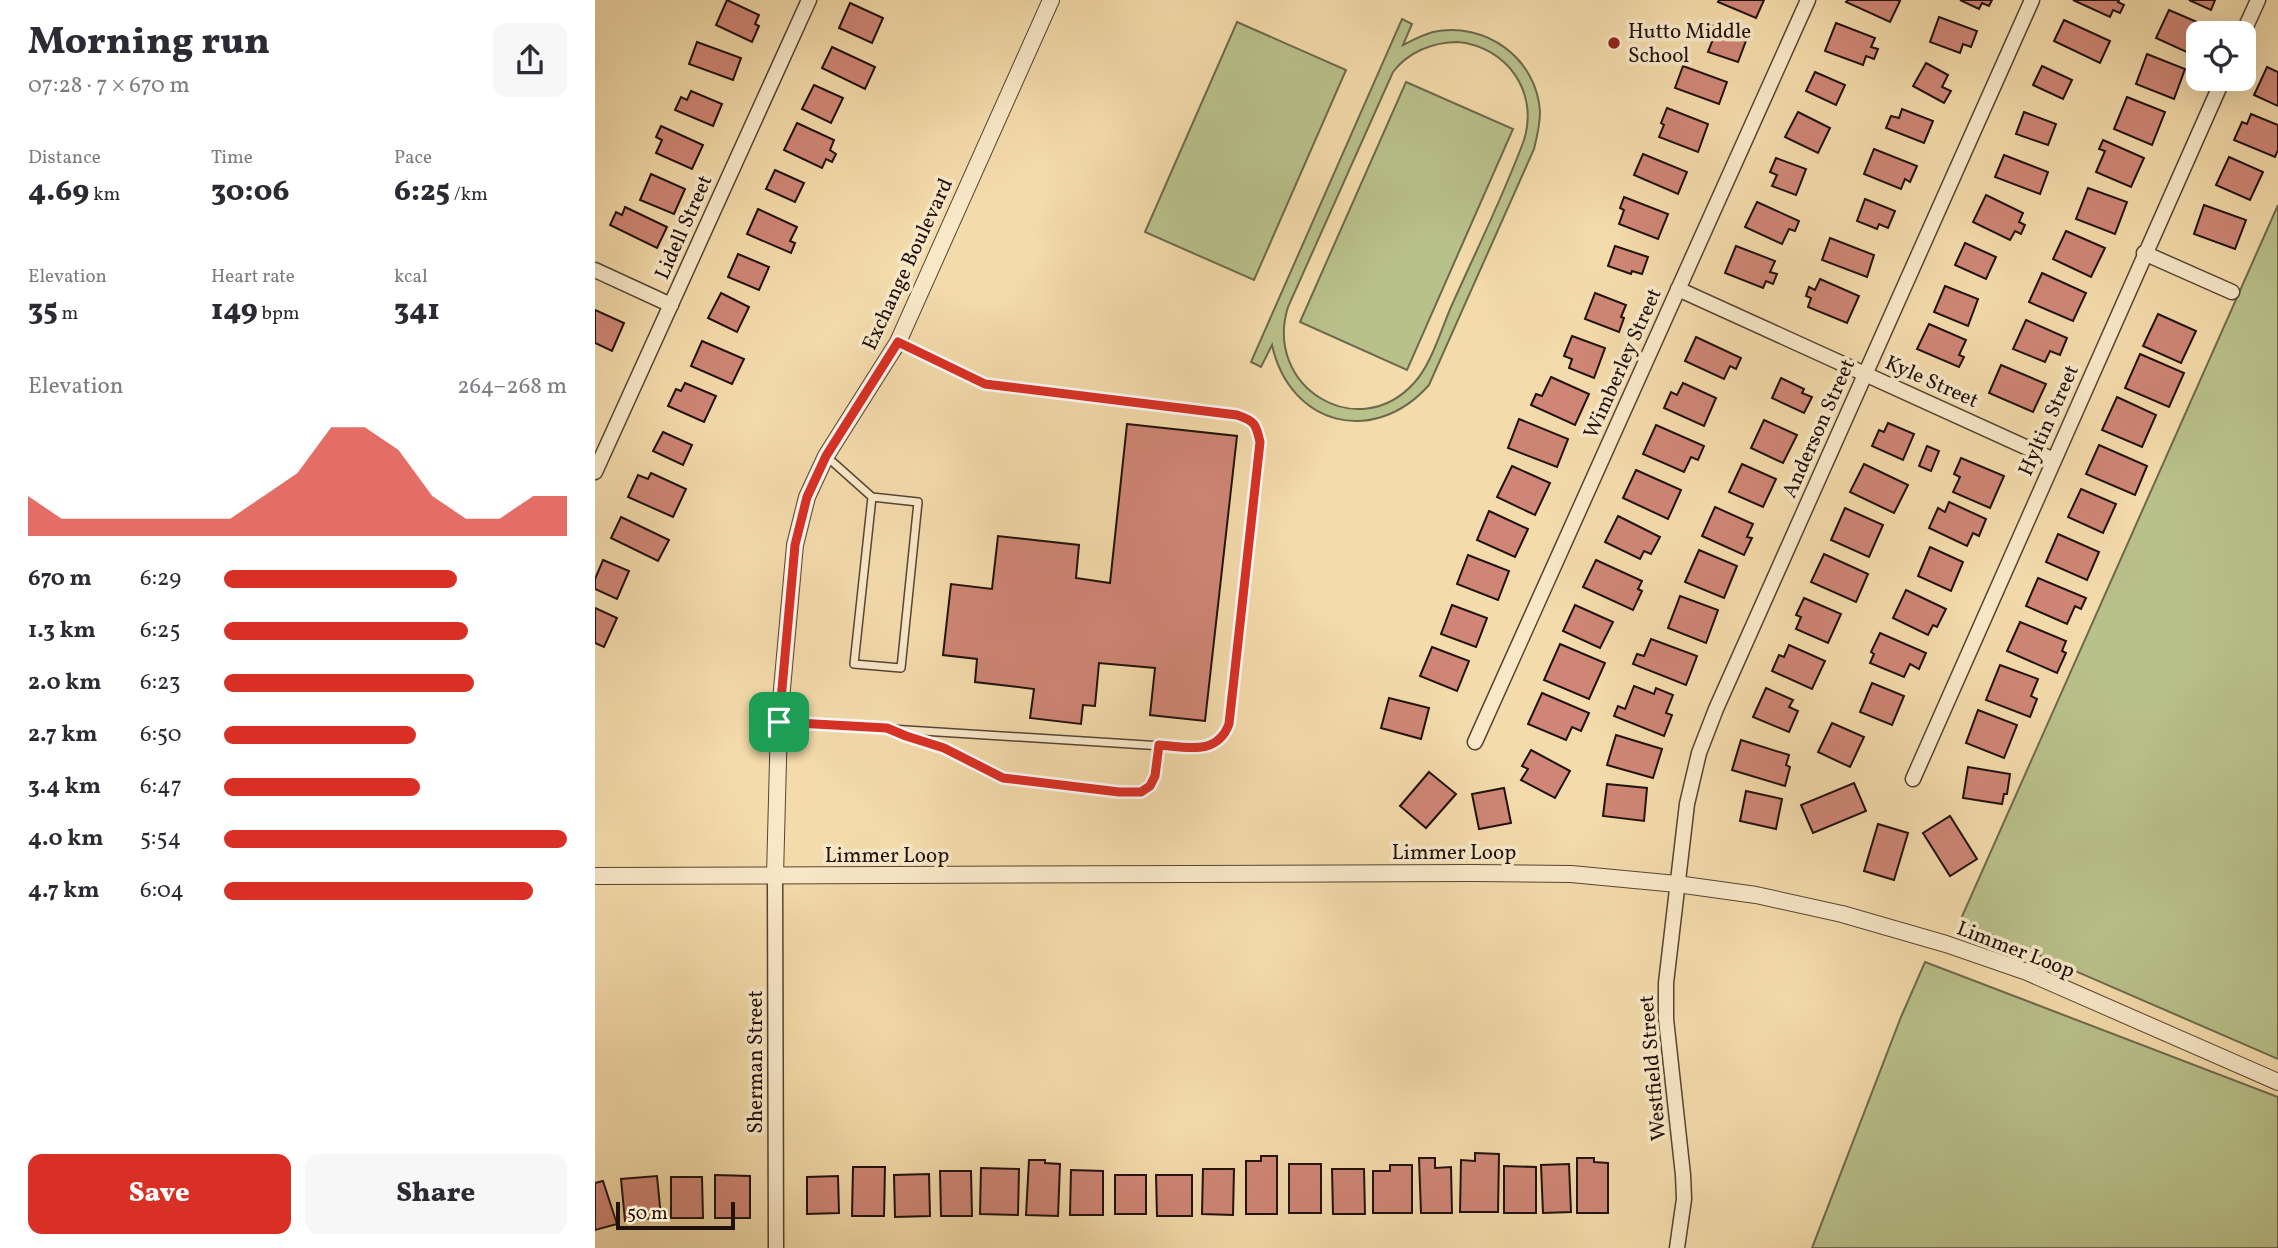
<!DOCTYPE html>
<html lang="en">
<head>
<meta charset="utf-8">
<style>
	:root { --surface:#fff; --page:#f7f7f7; --text:#2b2b33; --muted:#7c7c81; --accent:#d93025 }
	body { margin:0; font-family:Vollkorn,serif; background:var(--page); color:var(--text); height:100vh; display:flex; flex-direction:column; font-size:26px; white-space:nowrap }
	* { box-sizing:border-box; margin:0 }
	p { font-size:23px; color:var(--muted) }
	.icon { flex:none; width:38px; height:38px; fill:none; stroke:currentColor; stroke-width:2; stroke-linecap:round; stroke-linejoin:round }
	.map { position:relative; flex:1; overflow:hidden }
	.drawer { display:flex; flex-direction:column; background:var(--surface); width:595px }
	.drawer>* { flex:none }
	.buttons { position:absolute; left:1591px; top:21px; display:grid; gap:14px }
	.buttons a { display:grid; place-items:center; width:70px; height:70px; border-radius:14px; background:var(--surface); box-shadow:0 7px 28px #0002; font-size:35px }
	.scale { position:absolute; left:21px; bottom:18px; width:119px; box-sizing:border-box; padding-left:7px; border:4px solid #21110c; border-top:0; font-size:19px; line-height:24px; white-space:nowrap; color:#21110c; -webkit-text-stroke:5px #f8e8c8; paint-order:stroke }
	.pin { position:absolute; display:grid; place-items:center; width:60px; height:60px; color:#fff; margin:-30px; border-radius:14px; box-shadow:0 4px 10px #0006 }
	.round { display:grid; place-items:center; flex:none; width:74px; height:74px; border-radius:14px; background:var(--page) }
	.summary { display:flex; align-items:center; justify-content:space-between; height:119px; padding:0 28px }
	h1 { font-size:38px; font-weight:800; line-height:52px }
	.metrics { display:grid; grid-template-columns:repeat(3,1fr); gap:10px; height:119px; padding:7px 28px }
	.metrics div { display:grid; align-content:center }
	.metrics b { font-size:30px; font-weight:800 }
	.metrics small { font-size:19px; font-weight:400 }
	.metrics p { font-size:19px }
	.chart { height:196px; padding:14px 28px }
	.chart p { display:flex; justify-content:space-between }
	.chart svg { width:100%; height:126px; margin-top:7px; fill:var(--accent); opacity:.7 }
	.primary-button { display:flex; gap:14px; margin-top:auto; padding:14px 28px }
	.primary-button a { flex:1; height:80px; border-radius:14px; background:var(--accent); color:#fff; font-size:28px; font-weight:800; line-height:80px; text-align:center }
	.primary-button a+a { background:var(--page); color:var(--text) }
	ul { padding:0 28px; list-style:none; font-size:23px }
	li { display:grid; grid-template-columns:112px 84px 1fr; align-items:center; height:52px }
	li i { height:18px; border-radius:9px; background:var(--accent) }
	main { display:flex; flex:1; min-height:0 }
	.map>svg:first-child { display:block }
</style>
</head>
<body>
<main>
<section class="drawer">
<div class="summary"><div><h1>Morning run</h1><p>07:28 · 7 × 670 m</p></div><a class="round"><svg class="icon" aria-label="share" viewBox="0 0 24 24"><path d="M12 15V3M7 8l5-5 5 5M5 13v7h14v-7"/></svg></a></div>
<div class="metrics">
<div><p>Distance</p><b>4.69<small> km</small></b></div>
<div><p>Time</p><b>30:06</b></div>
<div><p>Pace</p><b>6:25<small> /km</small></b></div>
</div>
<div class="metrics">
<div><p>Elevation</p><b>35<small> m</small></b></div>
<div><p>Heart rate</p><b>149<small> bpm</small></b></div>
<div><p>kcal</p><b>341</b></div>
</div>
<div class="chart"><p><span>Elevation</span>264–268 m</p>
<svg viewBox="0 0 160 44" preserveAspectRatio="none"><path d="M0 44V30L10 38L20 38L30 38L40 38L50 38L60 38L70 30L80 22L90 6L100 6L110 14L120 30L130 38L140 38L150 30L160 30V44z"/></svg>
</div>
<ul>
<li><b>670 m</b>6:29<i style="width:68%"></i></li>
<li><b>1.3 km</b>6:25<i style="width:71%"></i></li>
<li><b>2.0 km</b>6:23<i style="width:73%"></i></li>
<li><b>2.7 km</b>6:50<i style="width:56%"></i></li>
<li><b>3.4 km</b>6:47<i style="width:57%"></i></li>
<li><b>4.0 km</b>5:54<i style="width:100%"></i></li>
<li><b>4.7 km</b>6:04<i style="width:90%"></i></li>
</ul>
<div class="primary-button"><a>Save</a><a>Share</a></div>
</section>
<div class="map">
<svg width="1683" height="1248" viewBox="0 0 1683 1248">
	<rect width="100%" height="100%" fill="#f4dbab"/>
	<filter id="stains"><feTurbulence type="fractalNoise" baseFrequency=".00286" numOctaves="4"/><feColorMatrix values="0 0 0 0 .2 0 0 0 0 .09 0 0 0 0 .02 0 0 0 .5 -.17"/></filter>
	<radialGradient id="worn" r=".72"><stop offset=".6" stop-color="#630" stop-opacity="0"/><stop offset="1" stop-color="#630" stop-opacity=".3"/></radialGradient>
	<g fill="#b9c18b" stroke="#6d694c" stroke-width="2" fill-rule="evenodd">
		<path d="M807,19L817,24L808,45C818,40 827,35 838,32C890,21 942,58 945,112C945,125 942,137 939,149L834,385C779,447 695,426 677,345L666,367L656,362ZM863,42C912,47 944,92 929,140C908,197 881,251 856,307C846,330 836,365 819,383C763,445 668,387 693,307L798,72C813,52 838,42 863,42Z"/>
		<polygon points="642,22 751,70 659,280 550,232"/>
		<polygon points="811,82 918,129 812,370 705,322"/>
		<polygon points="1683,205 1683,1059 1365,921"/>
		<polygon points="1330,962 1683,1097 1683,1248 1217,1248 1306,1017"/>
	</g>
	<g fill="#cf8676" stroke="#21110c" stroke-width="2">
		<polygon points="132,0 164,15 160,24 164,26 157,42 121,25"/>
		<polygon points="1124,0 1169,0 1161,18 1123,2"/>
		<polygon points="1253,0 1303,0 1305,1 1295,22 1251,2"/>
		<polygon points="1365,0 1397,0 1394,6 1387,3 1384,9"/>
		<polygon points="1478,0 1524,0 1523,2 1529,5 1525,13 1518,10 1515,17"/>
		<polygon points="1594,0 1620,0 1616,10"/>
		<polygon points="255,3 288,18 277,43 244,28"/>
		<polygon points="1574,10 1609,25 1605,33 1603,33 1596,54 1561,38"/>
		<polygon points="1344,17 1382,31 1376,47 1368,44 1365,53 1335,42"/>
		<polygon points="1469,20 1515,41 1505,63 1459,41"/>
		<polygon points="1241,23 1280,38 1276,47 1283,49 1279,59 1271,56 1268,65 1230,51"/>
		<polygon points="1116,25 1152,38 1143,62 1113,52 1118,39 1112,37"/>
		<polygon points="102,42 146,58 138,80 94,64"/>
		<polygon points="237,47 280,67 270,89 227,68"/>
		<polygon points="1552,54 1590,69 1579,99 1541,84"/>
		<polygon points="1331,63 1353,75 1347,87 1356,91 1349,103 1318,86"/>
		<polygon points="1088,66 1132,82 1124,104 1080,88"/>
		<polygon points="1447,66 1477,80 1468,99 1438,85"/>
		<polygon points="1672,67 1683,72 1683,106 1659,95"/>
		<polygon points="1220,72 1250,85 1241,105 1211,91"/>
		<polygon points="219,85 248,98 236,123 207,109"/>
		<polygon points="96,91 127,104 118,126 80,110 86,97 92,100"/>
		<polygon points="1532,97 1570,112 1557,145 1519,129"/>
		<polygon points="1072,108 1113,124 1103,152 1064,137 1069,125 1066,123"/>
		<polygon points="1307,109 1338,121 1329,143 1291,128 1296,116 1304,118"/>
		<polygon points="1203,112 1235,128 1223,153 1190,137"/>
		<polygon points="1429,112 1461,124 1453,145 1421,134"/>
		<polygon points="1656,114 1683,125 1683,150 1680,157 1639,140 1647,122 1652,124"/>
		<polygon points="202,123 239,140 235,150 241,154 237,162 231,159 227,168 189,150"/>
		<polygon points="66,126 108,145 97,169 61,153 67,140 61,137"/>
		<polygon points="1508,140 1549,158 1536,187 1501,172 1510,151 1504,149"/>
		<polygon points="1279,149 1322,166 1315,182 1310,179 1306,189 1269,174"/>
		<polygon points="1048,154 1092,172 1083,194 1039,175"/>
		<polygon points="1409,155 1453,172 1445,194 1400,177"/>
		<polygon points="1634,157 1668,172 1655,200 1621,185"/>
		<polygon points="1181,158 1211,169 1201,195 1177,186 1182,175 1175,172"/>
		<polygon points="180,170 209,183 200,202 171,189"/>
		<polygon points="56,174 90,189 79,214 45,200"/>
		<polygon points="1493,188 1532,202 1520,234 1481,219"/>
		<polygon points="1391,195 1428,213 1424,222 1430,225 1426,234 1420,231 1415,240 1378,222"/>
		<polygon points="1029,197 1073,214 1063,239 1024,224 1029,210 1025,208"/>
		<polygon points="1270,199 1300,211 1293,228 1284,224 1282,229 1262,221"/>
		<polygon points="1162,202 1204,221 1200,231 1194,229 1187,244 1150,227"/>
		<polygon points="1609,205 1651,220 1640,249 1599,234"/>
		<polygon points="30,207 72,227 62,248 15,225 21,212 27,215"/>
		<polygon points="163,209 202,227 195,241 200,243 196,253 152,234"/>
		<polygon points="1471,231 1510,248 1496,277 1458,259"/>
		<polygon points="1235,238 1279,255 1272,277 1227,260"/>
		<polygon points="1370,243 1401,257 1391,279 1360,265"/>
		<polygon points="1020,246 1053,257 1047,274 1037,271 1036,274 1013,266"/>
		<polygon points="1141,246 1180,261 1175,272 1182,274 1178,284 1171,281 1168,288 1130,273"/>
		<polygon points="143,254 174,267 164,290 133,277"/>
		<polygon points="1447,273 1491,293 1478,321 1434,302"/>
		<polygon points="1225,279 1264,296 1252,323 1213,307 1216,298 1211,296 1214,287 1220,290"/>
		<polygon points="1350,286 1383,299 1373,326 1339,312"/>
		<polygon points="126,293 154,307 142,332 113,318"/>
		<polygon points="1000,293 1031,305 1026,317 1029,318 1024,332 990,319"/>
		<polygon points="0,310 29,323 17,351 0,343"/>
		<polygon points="1563,314 1601,331 1586,363 1548,346"/>
		<polygon points="1431,320 1472,338 1465,355 1455,351 1450,362 1418,349"/>
		<polygon points="1334,324 1371,340 1364,355 1369,357 1364,367 1322,349"/>
		<polygon points="977,336 1010,348 999,378 974,368 977,359 969,356"/>
		<polygon points="1101,337 1146,358 1141,369 1135,366 1129,379 1090,361"/>
		<polygon points="107,341 149,359 137,384 96,366"/>
		<polygon points="1545,354 1589,373 1574,407 1530,388"/>
		<polygon points="1406,365 1451,384 1438,412 1394,393"/>
		<polygon points="956,377 994,394 980,425 936,405 941,394 947,396"/>
		<polygon points="1186,378 1209,389 1207,393 1217,397 1209,413 1177,398"/>
		<polygon points="90,383 121,396 109,422 73,406 81,389 86,391"/>
		<polygon points="1088,383 1121,398 1109,426 1069,408 1076,392 1082,395"/>
		<polygon points="1522,397 1561,415 1547,447 1507,430"/>
		<polygon points="924,419 973,439 962,467 913,448"/>
		<polygon points="1169,420 1202,435 1188,463 1156,448"/>
		<polygon points="1293,423 1319,434 1308,460 1277,446 1284,430 1289,432"/>
		<polygon points="532,424 642,436 610,721 555,715 560,668 504,663 500,706 488,705 486,724 435,718 439,689 380,682 382,659 348,655 356,584 397,589 403,536 484,545 481,578 515,583"/>
		<polygon points="1061,425 1109,446 1103,460 1096,457 1089,472 1048,454"/>
		<polygon points="68,432 97,445 88,465 58,451"/>
		<polygon points="1504,445 1552,466 1540,495 1491,474"/>
		<polygon points="1332,446 1344,451 1336,471 1324,466"/>
		<polygon points="1366,458 1409,476 1395,508 1358,492 1365,477 1359,474"/>
		<polygon points="1147,464 1181,479 1168,507 1134,492"/>
		<polygon points="1269,464 1313,485 1299,513 1255,492"/>
		<polygon points="917,466 955,483 940,515 902,497"/>
		<polygon points="1041,470 1086,490 1073,519 1028,498"/>
		<polygon points="56,473 91,489 78,517 33,497 43,475 53,479"/>
		<polygon points="1486,489 1521,504 1508,533 1473,517"/>
		<polygon points="1354,502 1391,519 1384,536 1378,533 1372,546 1334,528 1343,508 1350,512"/>
		<polygon points="1120,507 1158,524 1152,537 1157,538 1149,555 1107,536"/>
		<polygon points="1250,508 1288,525 1274,557 1236,540"/>
		<polygon points="894,511 933,529 920,557 882,540"/>
		<polygon points="1023,516 1065,537 1056,554 1049,551 1045,559 1010,542"/>
		<polygon points="26,517 74,540 63,561 16,538"/>
		<polygon points="1463,534 1504,552 1492,580 1451,562"/>
		<polygon points="1335,547 1368,562 1356,591 1323,576"/>
		<polygon points="1104,550 1142,566 1129,598 1090,582"/>
		<polygon points="1229,554 1273,574 1261,602 1216,582"/>
		<polygon points="873,555 914,571 903,600 862,584"/>
		<polygon points="8,560 34,571 22,599 0,589 0,579"/>
		<polygon points="1001,560 1047,581 1043,589 1047,591 1038,610 988,587"/>
		<polygon points="1443,578 1491,598 1486,609 1480,606 1472,624 1431,606"/>
		<polygon points="1311,590 1351,609 1342,627 1338,625 1333,635 1298,618"/>
		<polygon points="1085,596 1123,610 1111,643 1073,628"/>
		<polygon points="1209,598 1246,614 1233,643 1201,629 1206,617 1201,615"/>
		<polygon points="857,605 892,618 881,647 846,634"/>
		<polygon points="980,605 1018,622 1005,648 968,631"/>
		<polygon points="0,608 22,618 9,647 0,643"/>
		<polygon points="1425,622 1471,641 1467,651 1471,653 1462,673 1412,651"/>
		<polygon points="1285,633 1331,653 1324,669 1315,664 1309,677 1275,663 1279,654 1276,652"/>
		<polygon points="1056,639 1102,656 1091,685 1038,664 1042,654 1049,656"/>
		<polygon points="965,644 1010,663 994,699 949,680"/>
		<polygon points="1194,645 1230,661 1217,689 1177,671 1184,655 1189,657"/>
		<polygon points="837,647 874,661 862,691 825,676"/>
		<polygon points="1405,665 1443,679 1436,696 1442,699 1435,717 1391,700"/>
		<polygon points="1277,683 1309,696 1297,725 1265,712"/>
		<polygon points="1039,686 1059,694 1061,688 1078,695 1071,713 1077,715 1069,736 1019,716 1023,706 1030,709"/>
		<polygon points="1171,688 1198,700 1194,707 1203,711 1194,732 1158,717"/>
		<polygon points="947,693 994,713 986,731 977,727 971,740 933,724"/>
		<polygon points="794,698 834,708 826,739 786,728"/>
		<polygon points="1383,710 1422,725 1409,758 1371,743"/>
		<polygon points="1237,723 1269,737 1255,767 1223,752"/>
		<polygon points="1021,735 1067,749 1058,778 1012,765"/>
		<polygon points="1146,740 1194,755 1191,765 1195,767 1190,786 1137,770"/>
		<polygon points="936,750 975,771 960,798 926,780 933,769 927,766"/>
		<polygon points="1373,767 1415,774 1412,794 1409,794 1407,804 1368,798"/>
		<polygon points="834,772 861,794 831,828 805,806"/>
		<polygon points="1259,783 1271,811 1218,833 1206,805"/>
		<polygon points="1012,784 1052,788 1049,821 1008,816"/>
		<polygon points="909,788 916,823 884,829 877,794"/>
		<polygon points="1151,791 1187,799 1181,829 1145,821"/>
		<polygon points="1355,816 1382,859 1355,876 1328,833"/>
		<polygon points="1283,824 1313,833 1299,880 1269,871"/>
		<polygon points="880,1153 904,1154 903,1212 865,1212 866,1160 880,1161"/>
		<polygon points="666,1156 682,1156 682,1214 651,1214 651,1161 666,1161"/>
		<polygon points="824,1158 840,1158 840,1168 856,1167 857,1213 826,1213"/>
		<polygon points="982,1158 999,1158 999,1162 1013,1163 1013,1213 982,1213"/>
		<polygon points="434,1160 450,1160 450,1163 465,1164 463,1216 431,1215"/>
		<rect x="694" y="1164" width="32" height="49"/>
		<polygon points="974,1164 976,1212 948,1213 946,1165"/>
		<polygon points="795,1165 817,1165 817,1213 778,1213 778,1171 795,1171"/>
		<polygon points="909,1166 941,1167 941,1213 909,1213"/>
		<polygon points="258,1167 290,1167 289,1216 257,1216"/>
		<polygon points="386,1168 424,1169 423,1215 385,1214"/>
		<polygon points="608,1169 639,1169 638,1215 607,1214"/>
		<polygon points="737,1169 769,1169 770,1214 738,1214"/>
		<polygon points="476,1170 508,1171 508,1215 475,1215"/>
		<polygon points="345,1171 376,1171 377,1216 346,1216"/>
		<polygon points="334,1174 335,1216 300,1217 299,1175"/>
		<polygon points="120,1175 155,1176 155,1218 120,1218"/>
		<rect x="520" y="1175" width="31" height="39"/>
		<polygon points="561,1175 597,1175 597,1216 562,1216"/>
		<polygon points="62,1176 66,1217 30,1221 26,1179"/>
		<polygon points="243,1176 244,1213 212,1214 212,1177"/>
		<polygon points="76,1177 107,1177 108,1218 76,1218"/>
		<polygon points="8,1181 22,1224 0,1230 0,1183"/>
	</g>
	<g fill="none" stroke-linecap="round" stroke-linejoin="round">
		<defs>
			<g id="service">
				<polyline points="231,456 277,497 323,502 306,668 259,664 277,497"/>
				<path d="M184,722L599,748C619,745 627,745 634,724L665,442C661,424 660,421 642,415L390,384L303,342"/>
				<polyline points="300,731 349,748 408,778 524,792 546,791 555,786 560,776 564,745"/>
			</g>
			<g id="minor">
				<polyline points="1648,33 1663,0"/>
				<polyline points="1549,253 1637,292"/>
				<polyline points="0,270 76,305"/>
				<polyline points="1083,289 1459,460"/>
				<polyline points="0,472 214,0"/>
				<polyline points="880,742 1213,0"/>
				<polyline points="1318,779 1628,79"/>
				<polyline points="180,876 181,1248"/>
				<polyline points="1082,1248 1089,1199 1088,1175 1071,1019 1071,983 1092,804 1104,753 1121,709 1437,0"/>
			</g>
			<g id="tertiary">
				<polyline points="0,876 876,873 976,874 1082,884 1161,895 1247,914 1351,944 1432,972 1683,1082"/>
				<polyline points="180,876 184,722 200,545 212,497 231,456 303,342 456,0"/>
			</g>
		</defs>
		<use href="#service" stroke="#564434" stroke-width="10"/>
		<use href="#minor" stroke="#564434" stroke-width="17"/>
		<use href="#tertiary" stroke="#564434" stroke-width="18"/>
		<use href="#service" stroke="#f8e8c8" stroke-width="7"/>
		<use href="#minor" stroke="#f8e8c8" stroke-width="14"/>
		<use href="#tertiary" stroke="#f8e8c8" stroke-width="16"/>
	</g>
	<g fill="none" stroke-linecap="round" stroke-linejoin="round">
		<defs>
			<path id="route" d="M303,342L390,384L642,415C660,421 661,424 665,442L634,724C622,756 592,747 564,745L560,776L555,786L546,792H524L408,778L349,748L311,736L292,728L184,722L200,545L212,497L231,456Z"/>
		</defs>
		<use href="#route" stroke="#fff" stroke-width="14"/>
		<use href="#route" stroke="#d93025" stroke-width="9"/>
	</g>
	<circle fill="#8f2418" stroke="#f8e8c8" stroke-width="2.5" cx="1019" cy="43" r="7"/>
	<g text-anchor="middle" stroke-width="7" stroke-linejoin="round" paint-order="stroke">
		<g font-size="21" fill="#21110c" stroke="#f8e8c8" text-anchor="start">
			<text x="1033" y="38">Hutto Middle<tspan x="1033" dy="24">School</tspan></text>
		</g>
		<g font-size="21" fill="#21110c" stroke="#f8e8c8">
			<text transform="translate(88 227) rotate(-66)" y="7">Lidell Street</text>
			<text transform="translate(312 264) rotate(-65)" y="7">Exchange Boulevard</text>
			<text transform="translate(1027 363) rotate(-66)" y="7">Wimberley Street</text>
			<text transform="translate(1337 381) rotate(24)" y="7">Kyle Street</text>
			<text transform="translate(1453 420) rotate(-66)" y="7">Hyltin Street</text>
			<text transform="translate(1223 428) rotate(-66)" y="7">Anderson Street</text>
			<text x="859" y="859">Limmer Loop</text>
			<text x="292" y="862">Limmer Loop</text>
			<text transform="translate(1421 949) rotate(21)" y="7">Limmer Loop</text>
			<text transform="translate(160 1062) rotate(-90)" y="7">Sherman Street</text>
			<text transform="translate(1057 1068) rotate(-95)" y="7">Westfield Street</text>
		</g>
	</g>
	<rect width="100%" height="100%" filter="url(#stains)"/>
	<rect width="100%" height="100%" fill="url(#worn)"/>
</svg>
<div class="buttons">
<a><svg class="icon" aria-label="locate" viewBox="0 0 24 24"><circle cx="12" cy="12" r="6"/><path d="M12 2v4M12 18v4M2 12h4M18 12h4"/></svg></a>
</div>
<div class="scale">50 m</div>
<div class="pin" style="left:184px;top:722px;background:#1e9e55"><svg class="icon" aria-label="arrive" viewBox="0 0 24 24"><path d="M6 21V4h12l-3 4 3 4H6"/></svg></div>
</div>
</main>
</body>
</html>
